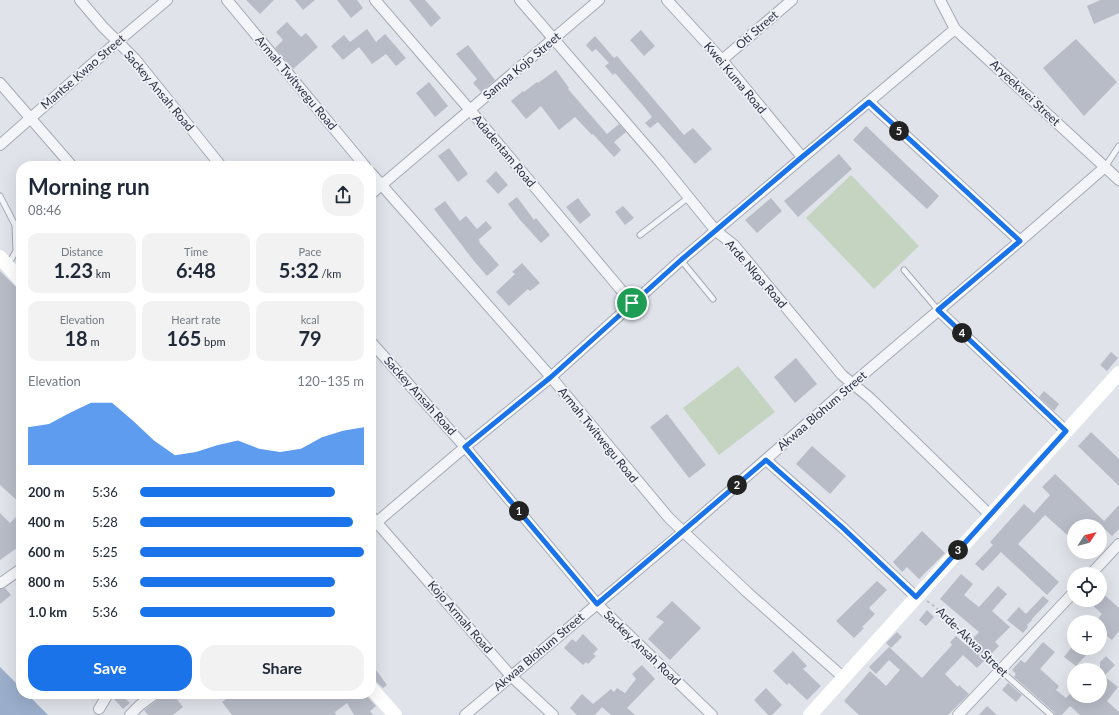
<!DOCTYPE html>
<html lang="en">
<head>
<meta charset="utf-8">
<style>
	:root { --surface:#fff; --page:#f2f2f3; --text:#1f2937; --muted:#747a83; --accent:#1a73e8 }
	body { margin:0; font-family:Lato,sans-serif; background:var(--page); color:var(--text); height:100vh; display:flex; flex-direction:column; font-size:15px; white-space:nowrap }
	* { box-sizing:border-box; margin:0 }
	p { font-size:13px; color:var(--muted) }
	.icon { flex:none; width:22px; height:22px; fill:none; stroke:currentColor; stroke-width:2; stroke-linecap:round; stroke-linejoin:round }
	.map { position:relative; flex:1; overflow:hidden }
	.panel { position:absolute; left:16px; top:161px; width:360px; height:538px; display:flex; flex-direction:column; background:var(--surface); border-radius:16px; box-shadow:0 4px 16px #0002 }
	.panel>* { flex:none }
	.needle { width:26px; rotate:54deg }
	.fabs { position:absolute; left:1067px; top:519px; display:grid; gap:8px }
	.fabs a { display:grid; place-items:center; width:40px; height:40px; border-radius:50%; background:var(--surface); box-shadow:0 4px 16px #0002; font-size:20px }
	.pin { position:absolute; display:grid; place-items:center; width:34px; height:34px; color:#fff; margin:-17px; border:2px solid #fff; border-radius:50%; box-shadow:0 1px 4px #0007 }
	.km { position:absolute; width:20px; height:20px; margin:-10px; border-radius:50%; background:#222; color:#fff; font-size:11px; line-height:20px; text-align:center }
	.round { display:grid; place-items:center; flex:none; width:42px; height:42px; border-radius:16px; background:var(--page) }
	.overview { display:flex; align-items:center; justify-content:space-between; height:68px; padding:0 12px }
	h1 { font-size:22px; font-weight:700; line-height:30px }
	.metrics { display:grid; grid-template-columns:repeat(3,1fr); gap:6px; height:68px; padding:4px 12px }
	.metrics div { display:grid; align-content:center; border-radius:10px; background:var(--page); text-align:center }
	.metrics b { font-size:20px; font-weight:700 }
	.metrics small { font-size:11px; font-weight:400 }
	.metrics p { font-size:11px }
	.chart { height:112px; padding:8px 12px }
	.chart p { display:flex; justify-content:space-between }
	.chart svg { width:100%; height:72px; margin-top:4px; fill:var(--accent); opacity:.7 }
	.cta { display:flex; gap:8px; margin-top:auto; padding:8px 12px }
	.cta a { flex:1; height:46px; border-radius:16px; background:var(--accent); color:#fff; font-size:16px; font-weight:700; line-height:46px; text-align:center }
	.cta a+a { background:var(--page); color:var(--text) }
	ul { padding:0 12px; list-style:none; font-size:13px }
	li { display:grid; grid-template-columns:64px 48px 1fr; align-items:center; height:30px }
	li i { height:10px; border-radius:5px; background:var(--accent) }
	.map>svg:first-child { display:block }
</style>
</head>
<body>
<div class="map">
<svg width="1119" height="715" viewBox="0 0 1119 715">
	<rect width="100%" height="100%" fill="#e0e3ea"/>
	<g fill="#c4d4c1">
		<polygon points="851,175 919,246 874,289 806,218"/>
		<polygon points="738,366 775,412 719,455 683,408"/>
	</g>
	<polygon fill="#9aaecb" points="0,667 21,688 21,694 27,694 48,715 0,715"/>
	<g fill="#b7bcc7">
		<polygon points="246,0 274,0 260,14"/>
		<polygon points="295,0 315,0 303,10"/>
		<polygon points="337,0 357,0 363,8 351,18"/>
		<polygon points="409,0 425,0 441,18 431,27"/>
		<polygon points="1100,0 1119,0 1119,13 1094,24 1087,6"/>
		<polygon points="287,22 301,37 306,33 318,47 293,69 275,48 283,40 276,32"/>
		<polygon points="367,29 376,42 385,34 406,58 396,66 386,54 372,64 359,47 343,60 331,46 344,35 350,42"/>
		<polygon points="641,30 655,46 644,56 630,40"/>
		<polygon points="595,36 614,58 617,56 684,135 693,128 712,149 695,164 658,122 650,128 645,123 652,117 645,108 615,73 613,75 605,66 609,63 596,49 592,52 586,45"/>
		<polygon points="1076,39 1117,82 1084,116 1043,68"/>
		<polygon points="468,45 495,80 481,92 473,83 477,79 456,54"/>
		<polygon points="556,70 569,88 568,89 607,134 619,124 626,132 614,142 621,150 614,157 593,134 592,135 575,117 559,130 541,106 526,119 511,101 523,91 524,92 537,82 538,83"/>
		<polygon points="429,82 448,106 435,117 416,93"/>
		<polygon points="866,126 939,196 927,209 853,140"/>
		<polygon points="449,148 468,174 458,182 438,156"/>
		<polygon points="839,154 852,169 798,217 784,201"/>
		<polygon points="496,171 508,185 498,194 486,181"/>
		<polygon points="517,197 534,220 536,218 550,235 541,243 520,220 508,204"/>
		<polygon points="578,198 591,215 580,224 566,207"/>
		<polygon points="771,198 782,211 757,233 745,220"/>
		<polygon points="445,201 460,221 466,216 477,229 486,221 492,228 478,240 480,241 479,242 499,265 487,276 474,261 434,209"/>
		<polygon points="623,206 634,218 625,225 615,212"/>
		<polygon points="522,263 540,283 530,291 528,289 509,306 496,292 515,274 512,272"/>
		<polygon points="0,271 21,292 21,504 0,485"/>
		<polygon points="1111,352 1118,358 1107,371 1100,365"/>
		<polygon points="796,358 817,384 795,403 774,377"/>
		<polygon points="1044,391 1059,404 1054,411 1039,397"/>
		<polygon points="667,414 706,465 689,478 650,427"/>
		<polygon points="1091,432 1119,459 1119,486 1078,446"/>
		<polygon points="812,446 846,476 830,494 796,464"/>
		<polygon points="1055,474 1104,521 1119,505 1119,529 1112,536 1102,526 1074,526 1074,541 1045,515 1018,544 1059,582 1047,595 1001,552 983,571 975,564 993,545 990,542 1024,504 1034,513 1050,495 1042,487"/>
		<polygon points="21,512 21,545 0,560 0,513 10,523"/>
		<polygon points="922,531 945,553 919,579 907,567 902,572 893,562"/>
		<polygon points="961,574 973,584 964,595 979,607 998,586 1007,594 992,611 1010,627 995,642 999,646 977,668 963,655 945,674 958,687 959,685 969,694 948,715 859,715 844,701 870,671 886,686 900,670 889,660 876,674 869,667 889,647 922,678 952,645 950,642 956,636 966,645 979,632 940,599"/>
		<polygon points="877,581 887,590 869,608 875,614 862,627 864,628 854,638 836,621"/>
		<polygon points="5,588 11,595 0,604 0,589"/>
		<polygon points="1100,591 1119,608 1119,631 1112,640 1104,634 1100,639 1100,622 1095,622 1102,614 1087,600 1100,600"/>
		<polygon points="1043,596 1049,601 1032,619 1032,620 1027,625 1028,627 1023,633 1007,620 1019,607 1026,614"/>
		<polygon points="672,601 701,628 670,660 648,639 664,622 656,617"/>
		<polygon points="927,610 934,617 926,626 919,620"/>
		<polygon points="897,632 902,637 891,648 886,643"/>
		<polygon points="583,634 598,649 593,654 596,656 588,664 586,662 583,665 564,648 572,639 576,642"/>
		<polygon points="1043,642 1055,652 1040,669 1059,686 1056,690 1066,698 1074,690 1074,696 1100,696 1100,662 1106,656 1115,665 1104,676 1118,687 1107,701 1119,712 1119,715 1080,715 1070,706 1062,715 1055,715 1054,712 1014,677 1016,674 1012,670 1021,660 1025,663"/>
		<polygon points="1071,648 1075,651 1078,649 1086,655 1076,666 1064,657"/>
		<polygon points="793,651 807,666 803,669 821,686 807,700 789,683 787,685 773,671"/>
		<polygon points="371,663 387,685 383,688 371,677"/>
		<polygon points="642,665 655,679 627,708 635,715 611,715 602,707 595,715 577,715 570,708 582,694 593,704 611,689 614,692 617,688 625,693 636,679 632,674"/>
		<polygon points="1008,683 1022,695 1016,702 1002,690"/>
		<polygon points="766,688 782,705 772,715 768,715 754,700"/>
		<polygon points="120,694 130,703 123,709 114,699"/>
		<polygon points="165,694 173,694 183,707 173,715 148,715 144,710"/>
		<polygon points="233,694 365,694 376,706 370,711 373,715 354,715 347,703 335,712 336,715 232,715 222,702"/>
		<polygon points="987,706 997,715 979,715"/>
	</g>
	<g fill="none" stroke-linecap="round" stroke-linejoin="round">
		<defs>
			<g id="lane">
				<polyline points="1105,167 1119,146"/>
				<polyline points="0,196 15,225 16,251 8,265"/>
				<polyline points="640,235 689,197"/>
				<polyline points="681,260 713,299"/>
				<polyline points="904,270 938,310"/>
				<polyline points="1000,670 1051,715"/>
			</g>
			<g id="street">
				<polyline points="80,0 103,27 135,59 221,166"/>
				<polyline points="227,0 365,166"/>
				<polyline points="375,0 470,110 632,303"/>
				<polyline points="520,0 660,162 716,231 734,245 842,375 870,398 990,515"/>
				<polyline points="667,0 722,60 802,157"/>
				<polyline points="940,0 955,29 1119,180"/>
				<polyline points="722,60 792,0"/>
				<polyline points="0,83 72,166"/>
				<polyline points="869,102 1020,241"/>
				<polyline points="0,145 117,42 167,0"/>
				<polyline points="371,173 551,377 669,518 747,592 844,678"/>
				<polyline points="371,194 599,0"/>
				<polyline points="938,310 1066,431"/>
				<polyline points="371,342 465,447 597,604 712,715"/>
				<polyline points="766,460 843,528 916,597"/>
				<polyline points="371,516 511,676 553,715"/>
				<polyline points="371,527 465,447 551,377 681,260 955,29"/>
				<polyline points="1091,574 1119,544"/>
				<polyline points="1,583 21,569"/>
				<polyline points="99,709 108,694"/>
				<polyline points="130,715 140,705 155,694"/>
				<polyline points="465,715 683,532 852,384 1020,241 1105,167"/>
				<polyline points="958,715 1074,592"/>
			</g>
		</defs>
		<use href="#lane" stroke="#a5aab4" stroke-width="7"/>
		<use href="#street" stroke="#a5aab4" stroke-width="12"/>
		<polyline stroke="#babec5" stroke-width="2" stroke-dasharray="3 3" stroke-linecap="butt" points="927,601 934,606 994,663"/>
		<use href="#lane" stroke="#f3f5f8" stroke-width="5"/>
		<use href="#street" stroke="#f3f5f8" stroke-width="10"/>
		<g stroke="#fff" stroke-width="14">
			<polyline points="0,257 21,281"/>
			<polyline points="371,688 395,715"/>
			<polyline points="810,715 1119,373"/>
		</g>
	</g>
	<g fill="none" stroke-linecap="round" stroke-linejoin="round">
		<defs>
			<polygon id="route" points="869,102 1020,241 938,310 1066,431 916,597 843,528 766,460 597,604 465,447 551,377 681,260 802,157"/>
		</defs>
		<use href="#route" stroke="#fff" stroke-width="8"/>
		<use href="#route" stroke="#1a73e8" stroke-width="5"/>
	</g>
	<g text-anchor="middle" stroke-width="3.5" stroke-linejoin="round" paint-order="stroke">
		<g font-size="12" fill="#283042" stroke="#f0f2f7">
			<text transform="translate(757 30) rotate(-41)" y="4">Oti Street</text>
			<text transform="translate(522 66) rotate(-40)" y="4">Sampa Kojo Street</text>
			<text transform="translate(83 72) rotate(-41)" y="4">Mantse Kwao Street</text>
			<text transform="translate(735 78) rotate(50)" y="4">Kwei Kuma Road</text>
			<text transform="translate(296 83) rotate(50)" y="4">Armah Twitwegu Road</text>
			<text transform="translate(159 91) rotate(50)" y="4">Sackey Ansah Road</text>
			<text transform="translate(1025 93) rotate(43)" y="4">Aryeekwei Street</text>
			<text transform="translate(504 151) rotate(50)" y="4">Adadentam Road</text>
			<text transform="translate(756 274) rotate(49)" y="4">Arde Nkpa Road</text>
			<text transform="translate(420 396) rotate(48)" y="4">Sackey Ansah Road</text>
			<text transform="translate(822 411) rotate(-41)" y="4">Akwaa Blohum Street</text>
			<text transform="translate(598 435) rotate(51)" y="4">Armah Twitwegu Road</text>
			<text transform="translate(460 617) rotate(49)" y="4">Kojo Armah Road</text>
			<text transform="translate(972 642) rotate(44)" y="4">Arde-Akwa Street</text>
			<text transform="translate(642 648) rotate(44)" y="4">Sackey Ansah Road</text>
			<text transform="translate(539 652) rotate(-40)" y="4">Akwaa Blohum Street</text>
		</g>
	</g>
</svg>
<div class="fabs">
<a><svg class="needle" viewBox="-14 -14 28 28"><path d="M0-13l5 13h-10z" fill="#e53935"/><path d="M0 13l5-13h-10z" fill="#747a83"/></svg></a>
<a><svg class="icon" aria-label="locate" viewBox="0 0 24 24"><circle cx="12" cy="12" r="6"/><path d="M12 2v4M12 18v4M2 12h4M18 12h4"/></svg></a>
<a>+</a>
<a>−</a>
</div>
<div class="pin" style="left:632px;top:303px;background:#1e9e55"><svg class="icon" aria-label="arrive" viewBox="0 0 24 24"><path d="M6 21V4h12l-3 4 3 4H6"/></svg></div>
<b class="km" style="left:519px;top:511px">1</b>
<b class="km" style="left:737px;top:485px">2</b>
<b class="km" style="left:958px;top:550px">3</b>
<b class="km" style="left:962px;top:333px">4</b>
<b class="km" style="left:899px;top:131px">5</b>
<section class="panel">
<div class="overview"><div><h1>Morning run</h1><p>08:46</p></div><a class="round"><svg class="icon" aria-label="share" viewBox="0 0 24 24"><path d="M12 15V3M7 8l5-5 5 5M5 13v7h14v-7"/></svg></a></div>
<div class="metrics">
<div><p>Distance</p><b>1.23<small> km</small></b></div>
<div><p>Time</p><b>6:48</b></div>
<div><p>Pace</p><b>5:32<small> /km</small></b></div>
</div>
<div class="metrics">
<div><p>Elevation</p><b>18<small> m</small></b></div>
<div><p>Heart rate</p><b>165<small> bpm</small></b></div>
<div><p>kcal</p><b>79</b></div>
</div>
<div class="chart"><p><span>Elevation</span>120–135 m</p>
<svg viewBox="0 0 160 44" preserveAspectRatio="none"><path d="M0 44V21L10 19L20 12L30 6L40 6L50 17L60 29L70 38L80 36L90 32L100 29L110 34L120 36L130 34L140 27L150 23L160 21V44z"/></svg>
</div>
<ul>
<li><b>200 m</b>5:36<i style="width:87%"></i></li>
<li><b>400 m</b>5:28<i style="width:95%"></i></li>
<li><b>600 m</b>5:25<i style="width:100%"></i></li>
<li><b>800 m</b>5:36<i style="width:87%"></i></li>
<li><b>1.0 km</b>5:36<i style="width:87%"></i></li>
</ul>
<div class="cta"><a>Save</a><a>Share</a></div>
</section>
</div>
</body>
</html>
